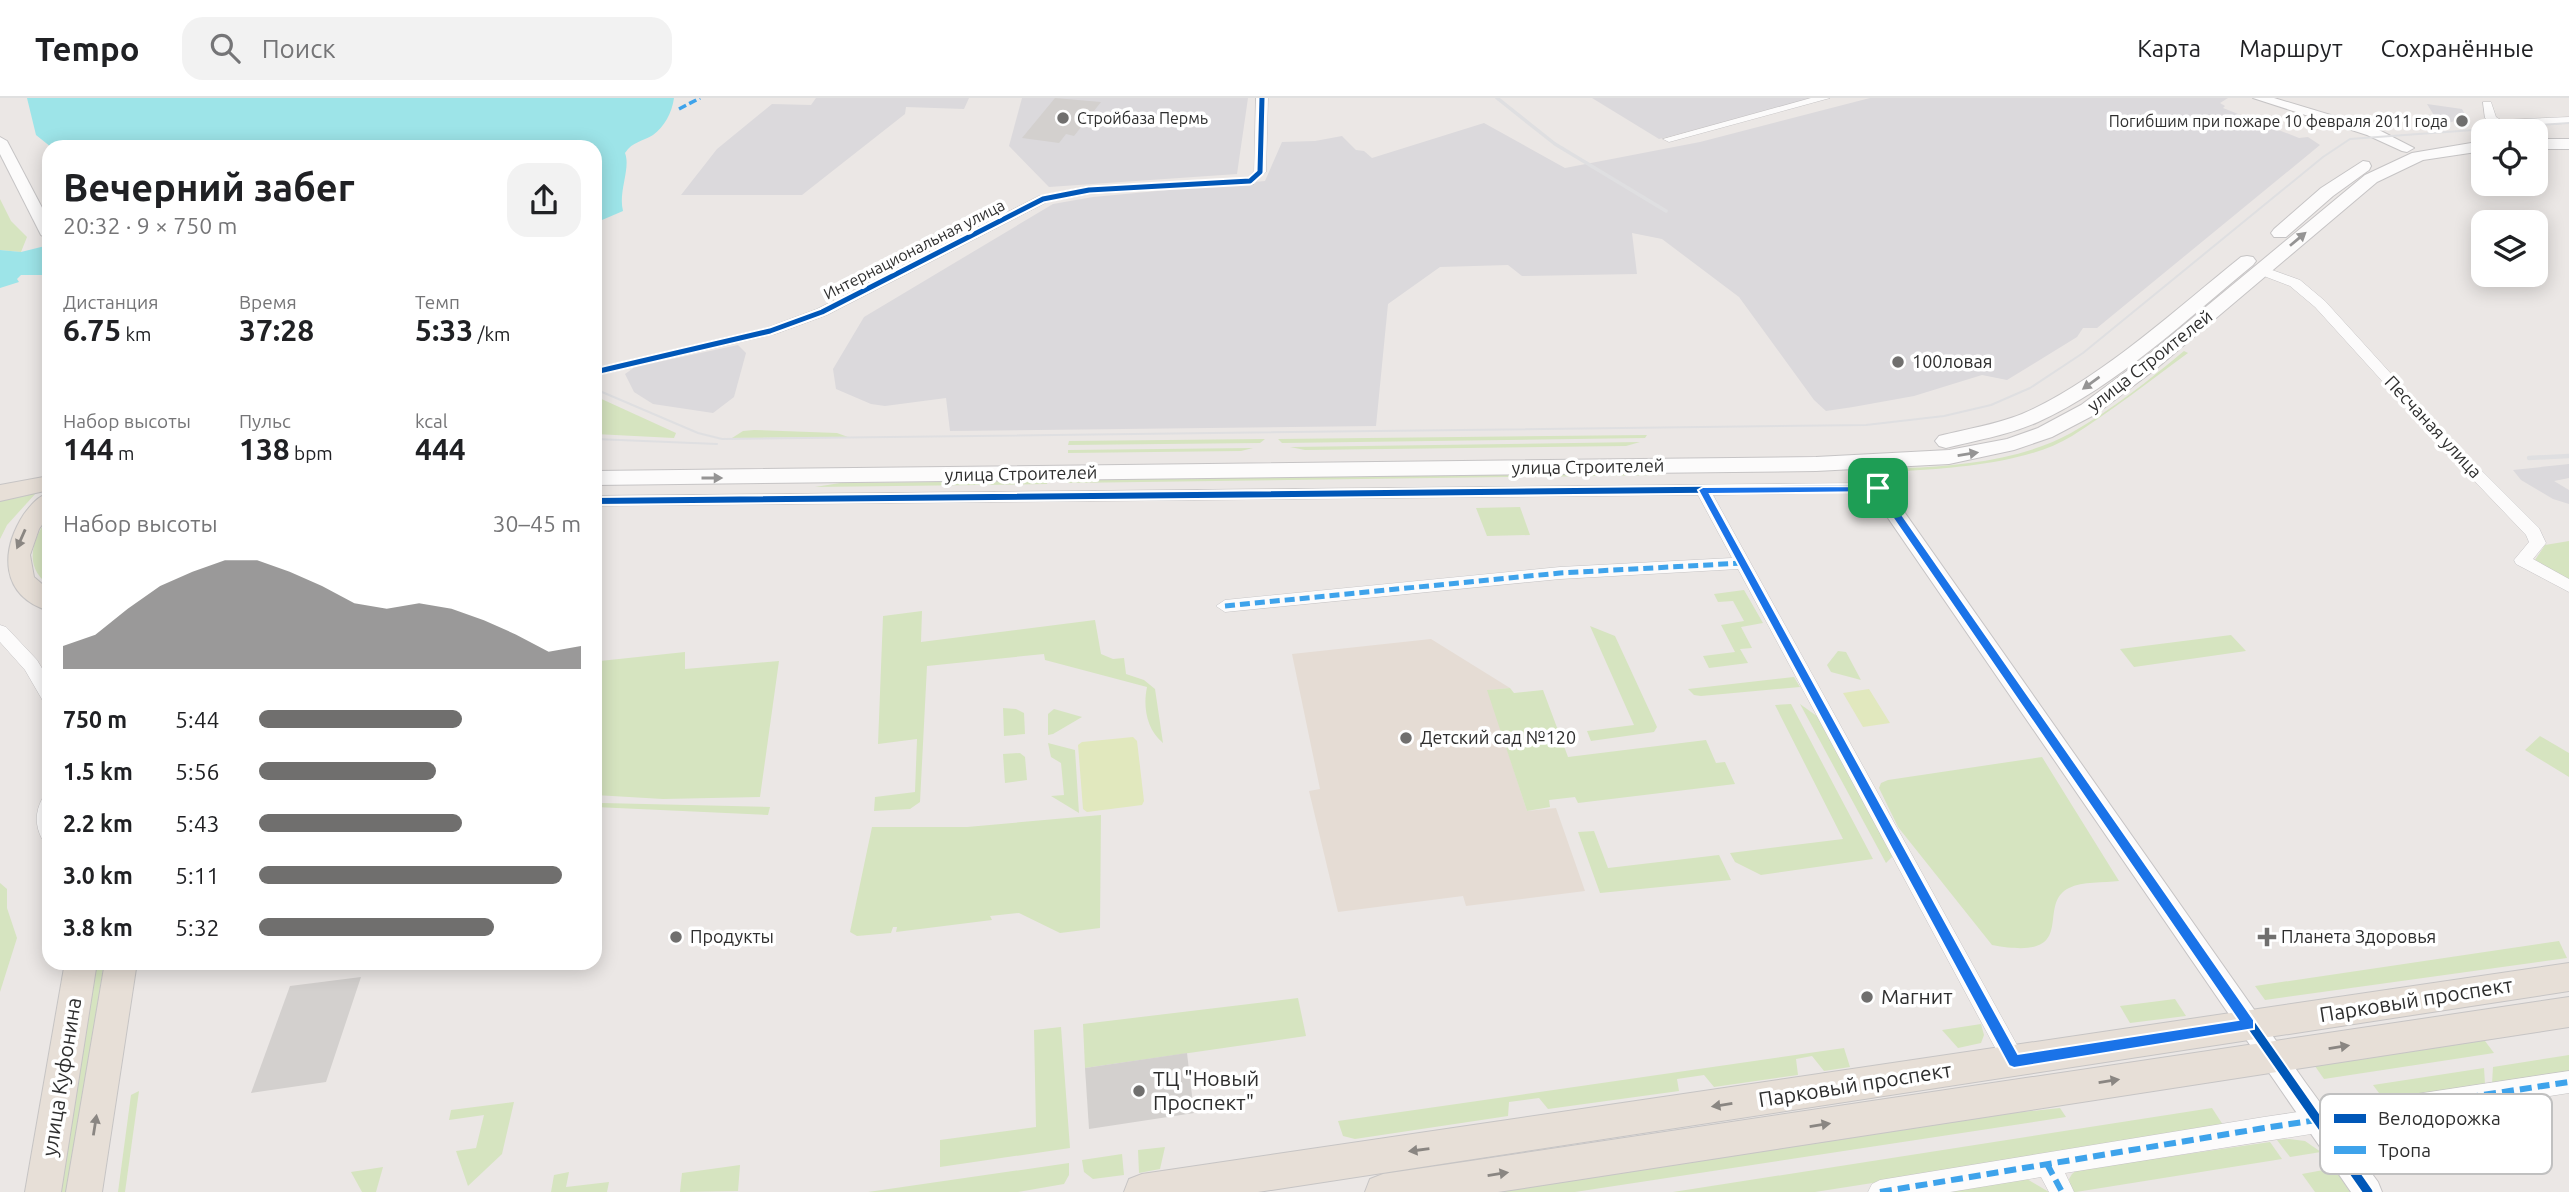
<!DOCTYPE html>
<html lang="ru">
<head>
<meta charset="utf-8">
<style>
	:root { --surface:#fff; --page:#f2f2f2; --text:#202124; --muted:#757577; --line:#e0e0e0; --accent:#706f6e }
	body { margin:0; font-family:Ubuntu,sans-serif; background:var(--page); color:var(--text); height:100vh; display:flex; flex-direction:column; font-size:26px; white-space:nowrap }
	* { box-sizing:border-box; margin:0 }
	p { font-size:23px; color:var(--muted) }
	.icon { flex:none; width:38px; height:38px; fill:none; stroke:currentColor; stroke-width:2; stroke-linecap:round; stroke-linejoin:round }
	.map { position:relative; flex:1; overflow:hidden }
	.sheet { position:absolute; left:42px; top:42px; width:560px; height:830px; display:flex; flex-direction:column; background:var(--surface); border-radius:21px; box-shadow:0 4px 18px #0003 }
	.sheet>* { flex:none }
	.fabs { position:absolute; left:2471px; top:21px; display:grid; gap:14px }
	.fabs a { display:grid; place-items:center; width:77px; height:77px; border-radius:14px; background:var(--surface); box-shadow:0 4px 18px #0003; font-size:35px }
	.pin { position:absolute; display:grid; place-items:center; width:60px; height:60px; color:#fff; margin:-30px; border-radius:14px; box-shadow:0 4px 10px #0006 }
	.round { display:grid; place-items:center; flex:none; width:74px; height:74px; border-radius:21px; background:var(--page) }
	.head { display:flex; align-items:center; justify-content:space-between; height:119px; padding:0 21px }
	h1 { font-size:38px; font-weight:600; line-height:52px }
	.metrics { display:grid; grid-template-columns:repeat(3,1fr); gap:10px; height:119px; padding:7px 21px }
	.metrics div { display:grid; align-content:center }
	.metrics b { font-size:30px; font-weight:600 }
	.metrics small { font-size:19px; font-weight:400 }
	.metrics p { font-size:19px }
	.chart { height:196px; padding:14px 21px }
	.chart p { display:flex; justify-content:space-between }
	.chart svg { width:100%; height:126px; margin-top:7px; fill:var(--accent); opacity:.7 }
	ul { padding:0 21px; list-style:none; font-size:23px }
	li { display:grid; grid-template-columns:112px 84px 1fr; align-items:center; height:52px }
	li i { height:18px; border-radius:9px; background:var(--accent) }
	header { display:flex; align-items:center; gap:42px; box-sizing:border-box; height:98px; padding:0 35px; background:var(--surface); border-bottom:2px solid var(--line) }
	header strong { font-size:33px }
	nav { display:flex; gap:38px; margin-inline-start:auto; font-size:24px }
	.search { width:490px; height:63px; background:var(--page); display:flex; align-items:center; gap:18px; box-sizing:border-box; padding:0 24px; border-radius:21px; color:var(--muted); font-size:26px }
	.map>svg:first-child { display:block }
</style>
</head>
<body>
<header>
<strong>Tempo</strong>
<div class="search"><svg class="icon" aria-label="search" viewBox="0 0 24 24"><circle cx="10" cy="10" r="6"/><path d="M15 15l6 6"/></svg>Поиск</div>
<nav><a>Карта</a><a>Маршрут</a><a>Сохранённые</a></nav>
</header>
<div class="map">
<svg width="2569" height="1094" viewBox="0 0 2569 1094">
	<rect width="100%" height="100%" fill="#ebe7e5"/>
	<g fill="#dbd9dc">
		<polygon points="816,0 969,0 964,11 906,9 905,16 802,97 681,97 717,51 772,6 811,7"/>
		<polygon points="1022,0 1248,0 1237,76 1049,89 1009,48"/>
		<polygon points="1592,0 1819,0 1659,41"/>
		<polygon points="1870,0 2228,0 2220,5 2225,8 2223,10 2299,40 2308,39 2320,47 2097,230 2083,230 2077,239 2007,282 1982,277 1914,298 1853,309 1826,313 1814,302 1739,199 1662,141 1632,135 1637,176 1522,178 1508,167 1440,169 1388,206 1376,328 950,333 946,300 885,308 871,306 836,291 833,271 864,219 1053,106 1093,99 1265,83 1282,44 1315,43 1342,38 1356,52 1364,53 1372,60 1484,25 1565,70 1700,44"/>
		<polygon points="2427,6 2462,11 2469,24 2459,22 2440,27"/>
		<polygon points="738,247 746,255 734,299 713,315 653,306 634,294 625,276 635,269"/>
		<polygon points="2569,366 2569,380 2554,383 2569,392 2569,406 2553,401 2521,382 2513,372"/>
	</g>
	<polygon fill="#e5dcd4" points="1431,541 1510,590 1488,592 1527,713 1556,710 1585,793 1466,808 1463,798 1338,814 1309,693 1320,691 1292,556"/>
	<g fill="#d6e4c0">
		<polygon points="0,101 11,123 27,139 21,154 0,152"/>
		<path d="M2184,253L2188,255C2150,283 2111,313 2072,338C2028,365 1956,370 1906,373L1904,370C1959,368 2022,362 2071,335C2112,312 2149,282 2184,253Z"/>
		<polygon points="595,298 676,335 674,340 595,336"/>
		<polygon points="754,332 837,335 848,339 732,340 743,333"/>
		<polygon points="1647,337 1645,340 1282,345 1278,341"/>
		<polygon points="1265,341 1260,345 1068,347 1069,343"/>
		<polygon points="1640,344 1626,348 1305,352 1290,349"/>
		<polygon points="1253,350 1241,353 1068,355 1068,352"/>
		<polygon points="1643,375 1665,377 1067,385 1067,382"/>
		<polygon points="1048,383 1047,386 815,389 840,385"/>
		<polygon points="36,395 7,427 0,441 0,403"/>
		<polygon points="1520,409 1530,437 1487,438 1476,410"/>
		<path d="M49,418V487C22,468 33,440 49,418Z"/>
		<polygon points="2569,443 2569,483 2535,462 2545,447"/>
		<polygon points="1744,492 1763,525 1741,529 1752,550 1740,551 1748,565 1709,570 1703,558 1735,554 1721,527 1744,523 1733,503 1718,504 1714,496"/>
		<path d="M922,513L921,544L1095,522L1101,556L1113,561L1124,560L1126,576L1144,582L1155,591L1163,645C1146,631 1143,608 1147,589L1045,562L1044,556L927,568L920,704L910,711L874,713L875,699L915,694L917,641L878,646L883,518Z"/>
		<polygon points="1590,528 1615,538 1657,629 1654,634 1591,643 1587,633 1634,627"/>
		<polygon points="2231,537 2246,553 2134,569 2120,551"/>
		<polygon points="595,547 600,563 685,554 685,571 779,563 760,699 663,701 595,697"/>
		<polygon points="1838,553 1846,554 1861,582 1831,574 1827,567"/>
		<polygon points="1794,579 1800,589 1701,598 1694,597 1688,591"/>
		<polygon points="1510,590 1514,595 1543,592 1568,659 1706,642 1716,665 1725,664 1735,686 1578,705 1575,699 1549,702 1550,709 1527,713 1487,592"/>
		<polygon points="1791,606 1873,761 1761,777 1735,764 1730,755 1843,741 1775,607"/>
		<polygon points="1800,606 1818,619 1891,754 1892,759 1886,765"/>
		<polygon points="1003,610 1016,611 1024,615 1025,636 1004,638"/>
		<polygon points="1054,611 1082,619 1053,636 1048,637 1048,616"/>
		<polygon points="2540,638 2569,655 2569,679 2525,652"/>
		<polygon points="1048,645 1075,652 1079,715 1051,698 1064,697 1061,665 1051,659"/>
		<polygon points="1020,655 1025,659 1027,682 1005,685 1003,656"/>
		<path d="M2042,659L2119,783C2104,785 2082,783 2069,790C2034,807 2083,864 1992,847L1898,729L1879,690L1881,685L1888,682Z"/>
		<polygon points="595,705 602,705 770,709 768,717 595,709"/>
		<polygon points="1101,717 1100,830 1060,835 1019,815 990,818 992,822 896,834 897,829 893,829 891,835 857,838 850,834 872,729 967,729"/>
		<polygon points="1594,733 1608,770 1719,757 1731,782 1600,795 1578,734"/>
		<polygon points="0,785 7,791 7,810 17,840 0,894"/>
		<polygon points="2559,843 2567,860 2265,902 2255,888"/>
		<polygon points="93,865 104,865 67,1094 55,1094"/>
		<polygon points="1298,900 1306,938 1085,970 1083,926"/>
		<polygon points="2175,901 2186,918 2130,925 2120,908"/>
		<polygon points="1981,926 1984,937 1981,945 1958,950 1942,932"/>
		<polygon points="1061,929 1070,1050 940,1069 940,1042 1036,1029 1034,932"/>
		<polygon points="2479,935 2494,955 2324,981 2310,961"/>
		<polygon points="1844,950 1850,969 1824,973 1812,958 1796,961 1798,977 1714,989 1704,977 1677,981 1679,993 1548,1011 1539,1000 1509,1004 1508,1018 1355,1041 1343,1038 1338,1023"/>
		<polygon points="2569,957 2569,974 2492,986 2493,969"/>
		<polygon points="2484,970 2485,986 2385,1003 2373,987"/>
		<polygon points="139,993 125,1094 118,1094 131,997"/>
		<polygon points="514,1004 502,1056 468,1088 456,1053 476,1050 484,1017 449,1022 451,1012"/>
		<polygon points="2060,1010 2066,1019 1575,1094 1448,1094 1897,1027"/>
		<polygon points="2212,1010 2225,1030 1815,1094 1673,1094"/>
		<polygon points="2289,1041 2305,1043 2321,1054 2290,1059 2277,1042"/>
		<polygon points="2270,1044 2282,1061 2076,1094 2072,1094 2069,1081 2072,1076 2077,1072"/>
		<polygon points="1165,1049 1160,1071 1139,1075 1138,1052"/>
		<polygon points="1122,1056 1124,1077 1093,1081 1084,1074 1082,1062"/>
		<polygon points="1069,1065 1069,1077 1064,1086 1018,1094 868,1094"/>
		<polygon points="740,1067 738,1093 680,1094 682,1075"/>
		<polygon points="383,1069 376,1094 362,1094 351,1074"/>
		<polygon points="2334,1070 2350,1094 2315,1094 2302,1076"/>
		<polygon points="569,1074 566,1089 609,1084 607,1094 551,1094 554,1077"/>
		<polygon points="2027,1081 2049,1094 1921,1094"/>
	</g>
	<g fill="#e1e8be">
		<polygon points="1869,591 1890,625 1863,629 1843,595"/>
		<polygon points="1133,639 1137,643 1144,703 1142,707 1087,714 1083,711 1078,647 1082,644"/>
	</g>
	<g fill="#9de4e8">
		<path d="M27,0H674C672,15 664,29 653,37C642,44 633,43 625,55C631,70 618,94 623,113L595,125V49H51L36,37Z"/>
		<polygon points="49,147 49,177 21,177 17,181 19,184 0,190 0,152 21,154"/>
	</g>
	<g fill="#d3d0ce">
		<polygon points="1055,0 1101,4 1074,38 1066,36 1059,45 1022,40"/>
		<polygon points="361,879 326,984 251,995 290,888"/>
		<polygon points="1187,955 1194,1015 1089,1031 1085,970"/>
	</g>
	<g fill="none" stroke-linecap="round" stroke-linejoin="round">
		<defs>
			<g id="minor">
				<polygon points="1256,0 1268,0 1266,74 1254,86 1089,96 1047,104 827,217 775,236 595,278 595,270 766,230 817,211 1039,98 1089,88 1247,80 1254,73"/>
				<polygon points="1811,0 1830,0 1669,44 1663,41"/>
				<polygon points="2483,4 2491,4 2496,19 2501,22 2569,19 2569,25 2508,29 2508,33 2500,33 2485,20"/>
				<polygon points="2261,168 2300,182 2325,203 2452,343 2539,430 2546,445 2533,461 2569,481 2569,494 2516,466 2514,462 2529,444 2526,437 2442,349 2315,209 2290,188 2256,175 2256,169"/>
				<polygon points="1878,385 1884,386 1886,390 1884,394 1713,397 2022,956 2025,963 2022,970 2014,973 2006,970 1738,471 1560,481 1225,514 1216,508 1225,502 1560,469 1732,460 1698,397 595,408 595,398"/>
				<polygon points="0,527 6,529 37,562 49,582 49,605 43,603 25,572 0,544"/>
				<path d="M49,698V743L42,741C35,728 35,714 42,701Z"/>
				<polygon points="2569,973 2569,995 2065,1075 2074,1094 2049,1094 2041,1079 1950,1094 1868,1094 1872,1086 1880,1082 2264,1019"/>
			</g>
			<g id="tertiary">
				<polygon points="2253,0 2274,0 2377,31 2414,50 2407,54 2402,53 2367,37"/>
				<polygon points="0,39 7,43 49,123 49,142 41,137 0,56"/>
				<polygon points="1860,359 1867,361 2305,984 2378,1084 2382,1094 2351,1094 1853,369 1851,365"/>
			</g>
			<g id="secondary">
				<rect x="2536" y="41" width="33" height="10"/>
				<polygon points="2483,43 2483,53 2423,62 2377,84 2157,270 2096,316 2052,339 2014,352 1949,366 1816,373 595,387 595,373 1816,359 1949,352 2007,341 2038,330 2081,307 2143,261 2365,77 2412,55"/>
				<polygon points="2363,63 2369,64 2371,68 2369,72 2333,98 2286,139 2274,139 2271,135 2274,131 2321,90"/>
				<path d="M2247,158L2253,159L2256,163L2253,167C2187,221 2117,288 2038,324C2009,337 1977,342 1946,350L1939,348L1935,343L1939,338C1966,331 1995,327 2022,316C2097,284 2176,211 2241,159Z"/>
			</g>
			<g id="primary">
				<polygon points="49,378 49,392 0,403 0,387"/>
				<path d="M49,395V417L39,431L30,457L34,479L49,492V513C0,498 0,453 24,416C31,407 38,398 49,395Z"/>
				<polygon points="65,864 97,864 61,1094 25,1094"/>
				<polygon points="105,864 137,864 102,1094 66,1094"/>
				<polygon points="2569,865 2569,893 1258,1094 1124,1094 1129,1081 1142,1076"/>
				<polygon points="2569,899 2569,929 1498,1094 1365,1094 1370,1081 1383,1076"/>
			</g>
		</defs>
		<use href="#minor" stroke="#c6c4c5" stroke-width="1"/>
		<use href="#tertiary" stroke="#c6c4c5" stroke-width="2"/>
		<use href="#secondary" stroke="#c6c4c5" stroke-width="2"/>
		<use href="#primary" stroke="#c6c4c4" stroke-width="2"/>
		<use href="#minor" fill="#fcfbfb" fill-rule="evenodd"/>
		<use href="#tertiary" fill="#fcfbfb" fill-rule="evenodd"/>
		<use href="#secondary" fill="#fcfbfb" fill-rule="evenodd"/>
		<use href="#primary" fill="#e7dfd7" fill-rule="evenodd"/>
		<g stroke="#dfdfe1" stroke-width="2">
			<polyline points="595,291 698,335 722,341 1866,327 1944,318 1991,307 2030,290 2083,255 2323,59 2350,41 2569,25"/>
			<polyline points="595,341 717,346"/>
		</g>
		<polyline stroke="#dfdfe1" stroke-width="3.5" points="1497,0 1555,46 1666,113"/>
		<polyline stroke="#dfdfe1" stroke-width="4.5" points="2529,360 2569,358"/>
		<polyline stroke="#3ea3eb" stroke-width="3.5" stroke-dasharray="8 3.5" stroke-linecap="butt" points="679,11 700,0"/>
		<g stroke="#3ea3eb" stroke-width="5" stroke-dasharray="10 5" stroke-linecap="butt">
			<polyline points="1703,392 1834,633"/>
			<polyline points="1225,508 1560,475 1743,465"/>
		</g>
		<g stroke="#3ea3eb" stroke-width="6" stroke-dasharray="12 6" stroke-linecap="butt">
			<polyline points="1833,631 2014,963"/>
			<polyline points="2047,1066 2062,1094"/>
			<polyline points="1880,1094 2264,1030 2569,984"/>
		</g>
		<defs>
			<polyline id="cycleway-far2" points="595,274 770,233 822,214 1043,101 1089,92 1250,83 1260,74 1262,0"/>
			<g id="cycleway-far1">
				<polyline points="1860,365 2045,633"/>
				<polyline points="595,403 1878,390"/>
			</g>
			<polyline id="cycleway" points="2044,631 2368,1094"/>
		</defs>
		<use href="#cycleway-far2" stroke="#fff" stroke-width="9"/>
		<use href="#cycleway-far1" stroke="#fff" stroke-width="10"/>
		<use href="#cycleway" stroke="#fff" stroke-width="13"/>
		<use href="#cycleway-far2" stroke="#0057b8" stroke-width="5"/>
		<use href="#cycleway-far1" stroke="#0057b8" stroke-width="6"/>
		<use href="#cycleway" stroke="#0057b8" stroke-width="9"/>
	</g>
	<defs><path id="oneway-solid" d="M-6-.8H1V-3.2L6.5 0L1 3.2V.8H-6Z" transform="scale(1.75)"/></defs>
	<g fill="#959494">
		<use href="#oneway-solid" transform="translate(2298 141) rotate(-40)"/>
		<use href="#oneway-solid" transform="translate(2091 285) rotate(144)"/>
		<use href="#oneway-solid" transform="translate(1968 356) rotate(-9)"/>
		<use href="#oneway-solid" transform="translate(712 380)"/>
	</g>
	<g fill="#8a8682">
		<use href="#oneway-solid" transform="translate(21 441) rotate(114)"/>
		<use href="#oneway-solid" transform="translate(2339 949) rotate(-9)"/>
		<use href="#oneway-solid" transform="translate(2109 983) rotate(-9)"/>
		<use href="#oneway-solid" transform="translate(1722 1007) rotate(171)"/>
		<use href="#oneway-solid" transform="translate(95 1027) rotate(-81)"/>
		<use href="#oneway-solid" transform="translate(1820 1027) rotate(-9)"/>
		<use href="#oneway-solid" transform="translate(1419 1052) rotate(172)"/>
		<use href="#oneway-solid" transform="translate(1498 1076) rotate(-9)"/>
	</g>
	<path fill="#1a73e8" stroke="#fff" stroke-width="2" fill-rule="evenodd" d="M1882,388L2254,922V931L2014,970L2009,968L1698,392L1703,389ZM1875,394L2238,922L2018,956L1710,396Z"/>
	<g fill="#706f6e" stroke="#fff" stroke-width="2.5">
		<circle cx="1063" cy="20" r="7"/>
		<circle cx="2462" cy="23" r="7"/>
		<circle cx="1898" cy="264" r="7"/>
		<circle cx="1406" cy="640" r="7"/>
		<circle cx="676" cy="839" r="7"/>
		<path d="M2263.5 828.5h7v7h7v7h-7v7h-7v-7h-7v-7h7z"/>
		<circle cx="1867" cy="899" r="7"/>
		<circle cx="1139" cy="993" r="7"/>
	</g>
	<g text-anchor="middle" stroke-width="7" stroke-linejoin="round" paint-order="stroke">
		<g font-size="16" fill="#2e2e2e" stroke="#fff" text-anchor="start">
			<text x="1077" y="26">Стройбаза Пермь</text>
			<text x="2448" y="29" text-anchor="end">Погибшим при пожаре 10 февраля 2011 года</text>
		</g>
		<g font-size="16" fill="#2e2e2e" stroke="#fff">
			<text transform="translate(914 151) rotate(-27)" y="6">Интернациональная улица</text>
		</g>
		<g font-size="18" fill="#2e2e2e" stroke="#fff">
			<text transform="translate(2150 263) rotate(-38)" y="6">улица Строителей</text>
			<text transform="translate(2433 329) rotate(47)" y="6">Песчаная улица</text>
			<text transform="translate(1588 369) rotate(-1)" y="6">улица Строителей</text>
			<text transform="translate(1021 376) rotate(-1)" y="6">улица Строителей</text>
		</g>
		<g font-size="18" fill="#2e2e2e" stroke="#fff" text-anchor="start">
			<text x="1912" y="270">100ловая</text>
			<text x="1420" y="646">Детский сад №120</text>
			<text x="690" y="845">Продукты</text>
			<text x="2281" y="845">Планета Здоровья</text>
		</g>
		<g font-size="21" fill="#2e2e2e" stroke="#fff" text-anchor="start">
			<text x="1881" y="906">Магнит</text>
			<text x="1153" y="988">ТЦ "Новый<tspan x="1153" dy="24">Проспект"</tspan></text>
		</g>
		<g font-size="21" fill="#2e2e2e" stroke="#fff">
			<text transform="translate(2416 902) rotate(-9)" y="7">Парковый проспект</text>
			<text transform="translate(62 979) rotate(-81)" y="7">улица Куфонина</text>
			<text transform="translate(1855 987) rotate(-9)" y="7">Парковый проспект</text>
		</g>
	</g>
	<rect x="2320" y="996" width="232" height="80" rx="10" fill="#fff" stroke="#c0c0c0" stroke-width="2"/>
	<rect x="2334" y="1016" width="32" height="9" fill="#0057b8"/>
	<rect x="2334" y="1048" width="32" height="8" fill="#3ea3eb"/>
	<g font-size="19" fill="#2e2e2e">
		<text x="2378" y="1027">Велодорожка</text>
		<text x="2378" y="1059">Тропа</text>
	</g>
</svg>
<div class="fabs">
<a><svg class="icon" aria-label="locate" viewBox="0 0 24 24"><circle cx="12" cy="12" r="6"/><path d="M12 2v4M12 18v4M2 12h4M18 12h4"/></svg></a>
<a><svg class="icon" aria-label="layers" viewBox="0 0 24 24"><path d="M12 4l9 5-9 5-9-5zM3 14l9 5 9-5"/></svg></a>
</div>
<div class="pin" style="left:1878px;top:390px;background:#1e9e55"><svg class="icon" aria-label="arrive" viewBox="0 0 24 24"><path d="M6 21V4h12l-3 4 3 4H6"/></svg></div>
<section class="sheet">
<div class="head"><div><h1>Вечерний забег</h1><p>20:32 · 9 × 750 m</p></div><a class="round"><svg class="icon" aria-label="share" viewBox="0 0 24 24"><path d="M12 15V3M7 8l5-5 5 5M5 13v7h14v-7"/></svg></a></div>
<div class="metrics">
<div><p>Дистанция</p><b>6.75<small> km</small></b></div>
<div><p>Время</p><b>37:28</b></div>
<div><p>Темп</p><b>5:33<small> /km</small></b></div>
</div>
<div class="metrics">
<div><p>Набор высоты</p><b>144<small> m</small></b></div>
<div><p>Пульс</p><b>138<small> bpm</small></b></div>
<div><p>kcal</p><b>444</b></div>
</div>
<div class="chart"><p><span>Набор высоты</span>30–45 m</p>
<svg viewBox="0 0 160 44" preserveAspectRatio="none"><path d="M0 44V36L10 32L20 23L30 15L40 10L50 6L60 6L70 10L80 15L90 21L100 23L110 21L120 23L130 27L140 32L150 38L160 36V44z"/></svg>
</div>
<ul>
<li><b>750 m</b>5:44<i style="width:63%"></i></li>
<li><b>1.5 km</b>5:56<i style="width:55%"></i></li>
<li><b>2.2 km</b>5:43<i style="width:63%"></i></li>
<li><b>3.0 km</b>5:11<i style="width:94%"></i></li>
<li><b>3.8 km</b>5:32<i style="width:73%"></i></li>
</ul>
</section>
</div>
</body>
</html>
